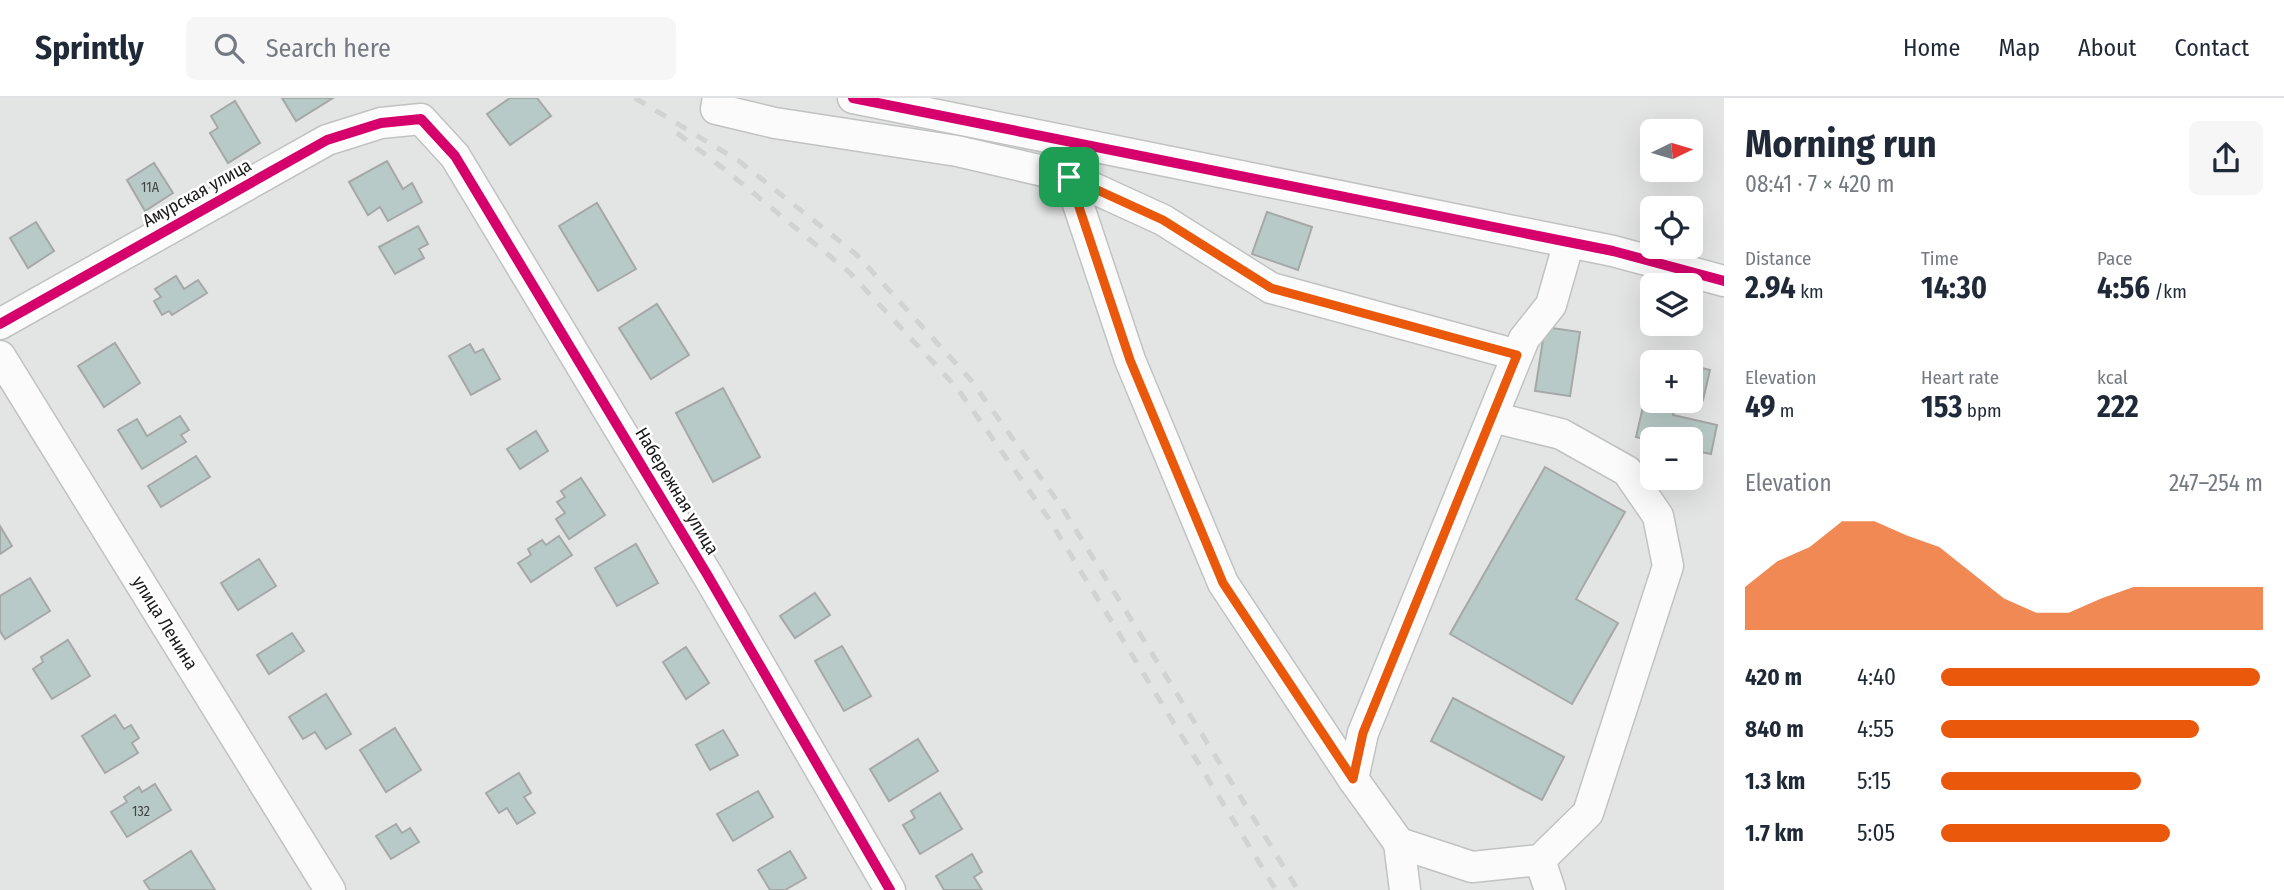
<!DOCTYPE html>
<html lang="en">
<head>
<meta charset="utf-8">
<style>
	:root { --surface:#fff; --page:#f6f6f7; --text:#1f2937; --muted:#747a83; --line:#e0e1e3; --accent:#ea580c }
	body { margin:0; font-family:"Fira Sans Condensed",sans-serif; background:var(--page); color:var(--text); height:100vh; display:flex; flex-direction:column; font-size:26px; white-space:nowrap }
	* { box-sizing:border-box; margin:0 }
	p { font-size:23px; color:var(--muted) }
	.icon { flex:none; width:38px; height:38px; fill:none; stroke:currentColor; stroke-width:2; stroke-linecap:round; stroke-linejoin:round }
	.map { position:relative; flex:1; overflow:hidden }
	.details { display:flex; flex-direction:column; background:var(--surface); width:560px }
	.details>* { flex:none }
	.needle { width:46px; rotate:85deg }
	.controls { position:absolute; left:1640px; top:21px; display:grid; gap:14px }
	.controls a { display:grid; place-items:center; width:63px; height:63px; border-radius:10px; background:var(--surface); box-shadow:0 7px 28px #0002; font-size:35px }
	.pin { position:absolute; display:grid; place-items:center; width:60px; height:60px; color:#fff; margin:-30px; border-radius:14px; box-shadow:0 4px 10px #0006 }
	.round { display:grid; place-items:center; flex:none; width:74px; height:74px; border-radius:10px; background:var(--page) }
	.head { display:flex; align-items:center; justify-content:space-between; height:119px; padding:0 21px }
	h1 { font-size:38px; font-weight:700; line-height:52px }
	.figures { display:grid; grid-template-columns:repeat(3,1fr); gap:10px; height:119px; padding:7px 21px }
	.figures div { display:grid; align-content:center }
	.figures b { font-size:30px; font-weight:700 }
	.figures small { font-size:19px; font-weight:400 }
	.figures p { font-size:19px }
	.chart { height:196px; padding:14px 21px }
	.chart p { display:flex; justify-content:space-between }
	.chart svg { width:100%; height:126px; margin-top:7px; fill:var(--accent); opacity:.7 }
	ul { padding:0 21px; list-style:none; font-size:23px }
	li { display:grid; grid-template-columns:112px 84px 1fr; align-items:center; height:52px }
	li i { height:18px; border-radius:9px; background:var(--accent) }
	header { display:flex; align-items:center; gap:42px; box-sizing:border-box; height:98px; padding:0 35px; background:var(--surface); border-bottom:2px solid var(--line) }
	header strong { font-size:33px }
	nav { display:flex; gap:38px; margin-inline-start:auto; font-size:24px }
	.search { width:490px; height:63px; background:var(--page); display:flex; align-items:center; gap:18px; box-sizing:border-box; padding:0 24px; border-radius:10px; color:var(--muted); font-size:26px }
	main { display:flex; flex:1; min-height:0 }
	.map>svg:first-child { display:block }
</style>
</head>
<body>
<header>
<strong>Sprintly</strong>
<div class="search"><svg class="icon" aria-label="search" viewBox="0 0 24 24"><circle cx="10" cy="10" r="6"/><path d="M15 15l6 6"/></svg>Search here</div>
<nav><a>Home</a><a>Map</a><a>About</a><a>Contact</a></nav>
</header>
<main>
<div class="map">
<svg width="1724" height="792" viewBox="0 0 1724 792">
	<rect width="100%" height="100%" fill="#e3e5e4"/>
	<g fill="#b8cac7" stroke="#a6a8a7" stroke-width="2">
		<polygon points="282,0 333,0 296,23"/>
		<polygon points="510,0 537,0 551,18 510,47 487,16"/>
		<polygon points="235,3 260,45 228,65 210,35 218,30 211,18"/>
		<polygon points="387,63 403,91 412,85 422,104 388,123 380,109 368,117 349,84"/>
		<polygon points="154,65 173,95 145,113 127,82"/>
		<polygon points="597,105 636,171 598,193 559,128"/>
		<polygon points="1267,114 1312,129 1298,172 1252,156"/>
		<polygon points="36,124 54,153 28,170 10,140"/>
		<polygon points="418,128 428,146 419,151 424,160 395,176 379,149"/>
		<polygon points="176,178 184,191 198,182 207,195 172,217 169,213 162,217 154,203 161,199 155,191"/>
		<polygon points="657,206 689,257 651,281 619,230"/>
		<polygon points="1545,229 1580,234 1570,298 1535,293"/>
		<polygon points="115,245 140,285 104,309 78,268"/>
		<polygon points="470,246 475,255 483,251 500,281 471,297 449,258"/>
		<polygon points="1690,267 1710,272 1703,302 1690,299"/>
		<polygon points="1652,270 1652,303 1677,303 1673,317 1717,327 1711,356 1690,352 1690,341 1652,343 1636,339"/>
		<polygon points="723,290 760,359 713,384 676,315"/>
		<polygon points="180,318 189,332 181,337 186,344 142,371 118,332 137,321 147,338"/>
		<polygon points="536,333 548,353 520,371 507,351"/>
		<polygon points="196,358 210,379 161,409 148,388"/>
		<polygon points="1545,369 1625,414 1576,501 1618,525 1572,606 1450,536"/>
		<polygon points="581,380 605,417 569,441 556,421 565,415 557,404 565,399 561,393"/>
		<polygon points="0,428 12,448 0,456"/>
		<polygon points="559,438 572,457 531,484 518,465 531,457 528,451 542,442 546,447"/>
		<polygon points="636,446 658,485 617,508 595,470"/>
		<polygon points="259,461 276,488 238,512 221,485"/>
		<polygon points="30,480 50,513 5,541 0,533 0,498"/>
		<polygon points="815,495 830,517 795,540 780,518"/>
		<polygon points="292,535 304,553 269,576 257,557"/>
		<polygon points="68,542 90,578 52,601 33,571 43,564 41,559"/>
		<polygon points="842,548 871,598 844,613 815,563"/>
		<polygon points="686,549 709,585 686,601 663,564"/>
		<polygon points="326,596 351,636 326,651 315,634 303,641 289,619"/>
		<polygon points="1453,600 1564,659 1542,702 1431,643"/>
		<polygon points="115,617 124,631 131,627 139,640 132,645 138,655 105,675 82,638"/>
		<polygon points="395,630 421,672 386,694 360,652"/>
		<polygon points="723,632 738,657 710,672 696,647"/>
		<polygon points="918,641 938,673 889,703 870,671"/>
		<polygon points="519,675 531,695 524,699 535,715 517,726 507,710 499,715 486,695"/>
		<polygon points="155,686 171,712 127,739 111,714 127,704 124,699 139,689 142,694"/>
		<polygon points="758,693 773,719 733,743 717,716"/>
		<polygon points="940,695 962,731 920,756 903,727 915,720 911,713"/>
		<polygon points="396,726 402,735 410,730 419,744 391,761 376,738"/>
		<polygon points="191,753 215,792 150,792 144,783"/>
		<polygon points="790,753 806,780 785,792 770,792 758,772"/>
		<polygon points="972,756 982,774 974,779 982,792 944,792 936,778"/>
	</g>
	<g fill="none" stroke-linecap="round" stroke-linejoin="round">
		<defs>
			<g id="minor">
				<polyline points="718,0 716,11 775,25 957,53 1069,79 1163,122 1271,190 1517,257"/>
				<polyline points="853,0 1613,153 1724,183"/>
				<polyline points="1069,79 1130,262 1223,485 1353,681"/>
				<polyline points="0,226 327,42 381,25 421,21 455,58 708,478 890,792"/>
				<polyline points="0,258 330,792"/>
				<polyline points="1492,319 1561,336 1627,373 1658,418 1668,468 1588,715 1540,762 1472,769 1399,745 1353,681 1363,635 1524,241 1551,207 1569,144"/>
				<polyline points="1399,745 1405,792"/>
				<polyline points="1540,762 1550,792"/>
			</g>
		</defs>
		<use href="#minor" stroke="#c1c2c2" stroke-width="33"/>
		<use href="#minor" stroke="#fbfbfb" stroke-width="30"/>
		<g stroke="#d1d2d2" stroke-width="5" stroke-dasharray="12 12" stroke-linecap="butt">
			<polyline points="635,0 739,63 857,157 970,281 1061,408 1298,792"/>
			<polyline points="677,35 728,74 849,174 957,290 1047,418 1276,792"/>
		</g>
		<defs>
			<g id="cycleway">
				<polyline points="853,0 1613,153 1724,183"/>
				<polyline points="0,226 327,42 381,25 421,21 455,58 708,478 890,792"/>
			</g>
		</defs>
		<use href="#cycleway" stroke="#fff" stroke-width="15"/>
		<use href="#cycleway" stroke="#d6006c" stroke-width="10"/>
	</g>
	<g fill="none" stroke-linecap="round" stroke-linejoin="round">
		<defs>
			<polygon id="route" points="1069,79 1163,122 1271,190 1517,257 1363,635 1353,681 1223,485 1130,262"/>
		</defs>
		<use href="#route" stroke="#fff" stroke-width="14"/>
		<use href="#route" stroke="#ea580c" stroke-width="9"/>
	</g>
	<g text-anchor="middle" stroke-width="5" stroke-linejoin="round" paint-order="stroke">
		<g font-size="14" fill="#404544">
			<text x="150" y="94">11А</text>
			<text x="141" y="718">132</text>
		</g>
		<g font-size="18" fill="#181918" stroke="#fff">
			<text transform="translate(197 95) rotate(-29)" y="6">Амурская улица</text>
			<text transform="translate(677 393) rotate(59)" y="6">Набережная улица</text>
			<text transform="translate(165 525) rotate(58)" y="6">улица Ленина</text>
		</g>
	</g>
</svg>
<div class="controls">
<a><svg class="needle" viewBox="-14 -14 28 28"><path d="M0-13l5 13h-10z" fill="#e53935"/><path d="M0 13l5-13h-10z" fill="#747a83"/></svg></a>
<a><svg class="icon" aria-label="locate" viewBox="0 0 24 24"><circle cx="12" cy="12" r="6"/><path d="M12 2v4M12 18v4M2 12h4M18 12h4"/></svg></a>
<a><svg class="icon" aria-label="layers" viewBox="0 0 24 24"><path d="M12 4l9 5-9 5-9-5zM3 14l9 5 9-5"/></svg></a>
<a>+</a>
<a>−</a>
</div>
<div class="pin" style="left:1069px;top:79px;background:#1e9e55"><svg class="icon" aria-label="arrive" viewBox="0 0 24 24"><path d="M6 21V4h12l-3 4 3 4H6"/></svg></div>
</div>
<section class="details">
<div class="head"><div><h1>Morning run</h1><p>08:41 · 7 × 420 m</p></div><a class="round"><svg class="icon" aria-label="share" viewBox="0 0 24 24"><path d="M12 15V3M7 8l5-5 5 5M5 13v7h14v-7"/></svg></a></div>
<div class="figures">
<div><p>Distance</p><b>2.94<small> km</small></b></div>
<div><p>Time</p><b>14:30</b></div>
<div><p>Pace</p><b>4:56<small> /km</small></b></div>
</div>
<div class="figures">
<div><p>Elevation</p><b>49<small> m</small></b></div>
<div><p>Heart rate</p><b>153<small> bpm</small></b></div>
<div><p>kcal</p><b>222</b></div>
</div>
<div class="chart"><p><span>Elevation</span>247–254 m</p>
<svg viewBox="0 0 160 44" preserveAspectRatio="none"><path d="M0 44V29L10 20L20 15L30 6L40 6L50 11L60 15L70 24L80 33L90 38L100 38L110 33L120 29L130 29L140 29L150 29L160 29V44z"/></svg>
</div>
<ul>
<li><b>420 m</b>4:40<i style="width:99%"></i></li>
<li><b>840 m</b>4:55<i style="width:80%"></i></li>
<li><b>1.3 km</b>5:15<i style="width:62%"></i></li>
<li><b>1.7 km</b>5:05<i style="width:71%"></i></li>
</ul>
</section>
</main>
</body>
</html>
